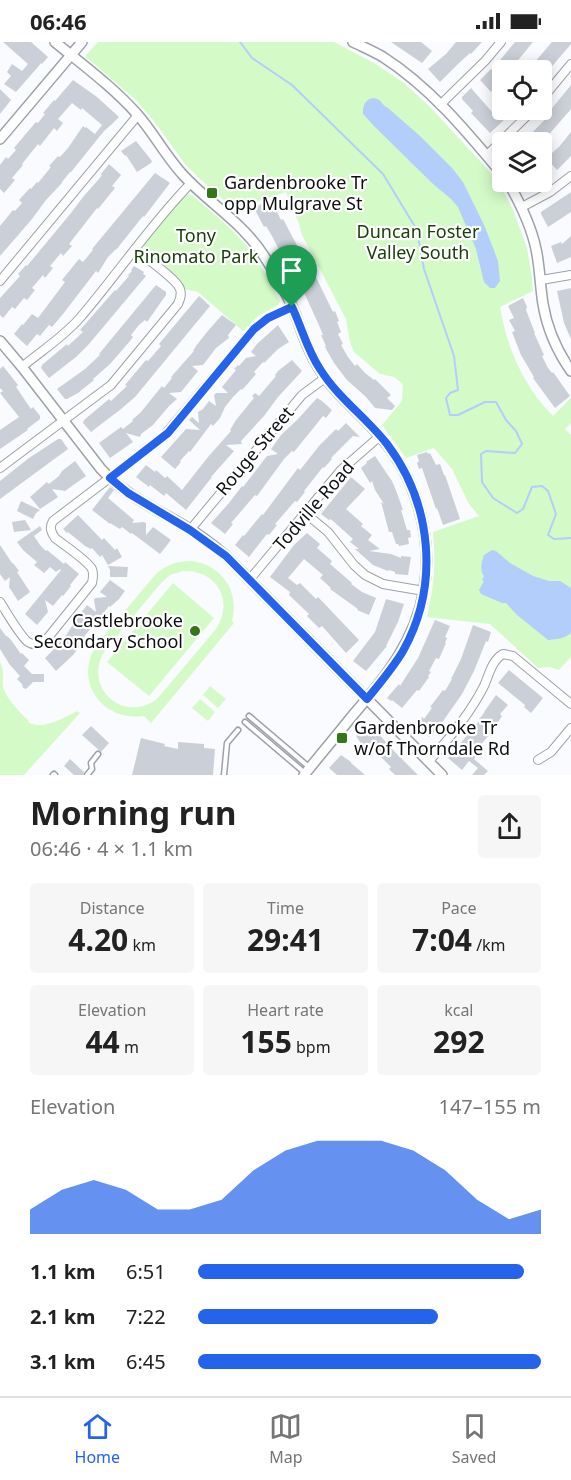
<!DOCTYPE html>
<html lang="en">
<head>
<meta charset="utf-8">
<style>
	:root { --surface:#fff; --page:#f6f6f6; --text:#222; --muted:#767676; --line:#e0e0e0; --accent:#2563eb }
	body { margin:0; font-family:"Noto Sans",sans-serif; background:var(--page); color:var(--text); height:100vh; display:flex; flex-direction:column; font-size:22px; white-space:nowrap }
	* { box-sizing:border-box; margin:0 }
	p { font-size:20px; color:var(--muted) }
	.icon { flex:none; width:33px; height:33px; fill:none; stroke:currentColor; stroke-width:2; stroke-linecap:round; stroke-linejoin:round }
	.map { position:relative; height:733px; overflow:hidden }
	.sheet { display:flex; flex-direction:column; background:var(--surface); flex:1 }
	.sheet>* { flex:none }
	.tools { position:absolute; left:492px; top:18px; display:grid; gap:12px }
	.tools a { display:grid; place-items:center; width:60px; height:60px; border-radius:6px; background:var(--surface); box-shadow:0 3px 15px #0003; font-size:30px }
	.pin { position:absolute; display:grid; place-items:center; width:51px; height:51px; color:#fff; margin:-62px -26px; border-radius:50% 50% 50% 0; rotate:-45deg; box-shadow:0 0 6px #0007 }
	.pin .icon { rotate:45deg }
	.round { display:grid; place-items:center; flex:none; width:63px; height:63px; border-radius:6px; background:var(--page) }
	.summary { display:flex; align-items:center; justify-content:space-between; height:102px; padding:0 30px }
	h1 { font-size:33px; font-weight:700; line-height:45px }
	.stats { display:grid; grid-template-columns:repeat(3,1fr); gap:9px; height:102px; padding:6px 30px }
	.stats div { display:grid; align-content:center; border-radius:6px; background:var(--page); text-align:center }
	.stats b { font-size:30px; font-weight:700 }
	.stats small { font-size:16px; font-weight:400 }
	.stats p { font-size:16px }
	.chart { height:168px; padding:12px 30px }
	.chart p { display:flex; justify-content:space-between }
	.chart svg { width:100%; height:108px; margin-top:6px; fill:var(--accent); opacity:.7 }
	ul { padding:0 30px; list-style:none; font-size:20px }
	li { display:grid; grid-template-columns:96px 72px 1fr; align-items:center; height:45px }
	li i { height:15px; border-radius:8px; background:var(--accent) }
	.status { display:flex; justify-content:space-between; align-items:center; height:42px; padding:0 30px; background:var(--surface); direction:ltr }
	.status svg { height:16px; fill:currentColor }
	.dock { display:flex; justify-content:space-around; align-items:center; height:84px; border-top:2px solid var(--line); background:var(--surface); font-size:16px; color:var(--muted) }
	.dock a { display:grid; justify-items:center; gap:3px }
	.dock .current { color:var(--accent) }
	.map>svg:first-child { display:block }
</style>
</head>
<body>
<div class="status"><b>06:46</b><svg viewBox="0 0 49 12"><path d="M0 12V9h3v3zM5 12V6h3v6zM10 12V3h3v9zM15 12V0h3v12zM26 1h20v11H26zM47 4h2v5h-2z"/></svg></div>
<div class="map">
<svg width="571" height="733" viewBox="0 0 571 733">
	<rect width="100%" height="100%" fill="#f9fbfe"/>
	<g fill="#d4fac8" fill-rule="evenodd">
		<path d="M98,0H334L374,21L404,41L430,65L491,131L503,148L513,168L527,206L531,229L533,249L500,265C507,306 523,344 553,374L571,356V381L565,387L571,393V615L559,628L550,625L538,626L490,582L427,575C434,544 436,522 433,490L479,474L469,462L452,427L434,406L406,416L382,383L402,359L403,342L394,335L380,332L354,310L350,300L346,277L302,193L299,182L286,150L234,167L201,138L185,122L154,79L136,58L86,15V13Z"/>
		<path d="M188,152L193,154C216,174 240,192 257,218C266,231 272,246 280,259L278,263L258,274L243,289L198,250L184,247L180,239L145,208L144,203L146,200L184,155Z"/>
		<path d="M191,519C221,522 240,549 232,579L234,581L151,681L144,674C101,680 72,637 98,601L155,533C165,523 177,519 191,519ZM183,529C216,527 235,559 216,587L157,657C122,683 81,643 106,607L161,541L170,533Z"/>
		<polygon points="173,541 214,576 149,654 107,620"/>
		<path d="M0,620C5,629 2,635 3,644C4,654 21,672 29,679L28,680C43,689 63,676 77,669L80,671L24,733H0Z"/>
		<polygon points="210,644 226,657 218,666 203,653"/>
		<polygon points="200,657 215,670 208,679 192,666"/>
	</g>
	<g fill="#b3cefa">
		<path d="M374,56C382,57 382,64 388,66L420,94L452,126L463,140L485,185L498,219L500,239L495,246H490L484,240L476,207L458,165L451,157L432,141L375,85L363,72V66L365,61L369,57Z"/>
		<path d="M492,508L496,509L510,521L533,534L549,539H560L571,546V591C564,597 557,597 548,598L517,573L506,561H502L481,552L479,548L484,539L482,538L484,534C479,528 482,520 484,513Z"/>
	</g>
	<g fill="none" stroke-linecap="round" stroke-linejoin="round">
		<polyline stroke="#b3cefa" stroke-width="2" points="240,0 252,16 292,43 383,132 417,188 424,227 454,314 458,348 450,351 446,356 450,373 458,373 485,360 496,360 506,378 516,389 522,402 515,411 486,409 481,412 482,440 493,456 517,471 523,467 532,445 542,444 548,449 556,472 548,493 554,497 571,496"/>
	</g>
	<g fill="#cbcfd7">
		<polygon points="3,0 31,0 48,15 42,22 41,21 37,26 16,50 4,42 11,34 7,30 12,22 22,29 28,22"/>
		<polygon points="391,0 421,0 432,9 422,21"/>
		<polygon points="456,0 482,0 471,12 470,11 458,22 440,40 428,27 446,12"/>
		<polygon points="515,0 533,0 510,28 502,28 502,38 491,50 480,38 491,27 492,28"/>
		<polygon points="552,0 571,0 571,2 542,36 542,28 528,28"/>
		<polygon points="73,38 97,55 119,75 112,82 104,89 71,130 70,130 62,140 62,141 46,158 32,177 0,214 0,184 13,168 15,169 22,161 19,158 30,146 31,147 37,140 38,141 51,125 49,124 58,114 60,115 68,106 83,84 85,86 86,85 95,92 102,83 82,66 81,68 72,61 58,77 63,81 57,89 54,86 40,104 38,102 22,122 23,123 12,136 15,138 4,151 0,147 0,123 6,115 8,117 16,108 14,106 24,94 36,80 38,81 45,72 43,71 54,58 55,59"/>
		<polygon points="571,43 571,67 545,97 542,100 537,100 531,94 531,92 551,71 549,70"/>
		<polygon points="471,46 493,71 502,62 502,70 501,71 505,77 490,91 471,71 473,69 462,57 462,55"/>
		<polygon points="0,47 11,58 0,72"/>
		<polygon points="571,90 571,114 557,128 546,116 559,105"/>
		<polygon points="136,99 152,119 151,121 137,130 126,113 125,114 121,109"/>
		<polygon points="109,122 121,133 112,144 115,146 98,167 97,166 69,202 72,204 63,214 61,211 50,224 53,226 45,236 43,233 32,246 35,248 27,258 24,256 15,267 12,265 3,276 0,273 0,256 20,234 18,232 26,223 27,224 71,171 83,155 99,137 102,133 101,132"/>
		<polygon points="155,131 170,141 144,175 143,174 116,208 116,207 108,215 98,231 96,229 86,242 63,272 52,285 49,283 40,294 37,292 27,304 14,292 22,282 23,283 32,272 38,276 65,240 62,238 79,217 83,220 93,208 92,207"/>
		<polygon points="571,150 571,170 548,185 541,172 541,170"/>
		<polygon points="265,160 270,170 276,168 281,178 283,177 310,228 312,227 333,270 335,269 339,279 337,280 341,290 338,292 343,302 341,303 348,315 355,324 357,322 365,331 374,338 375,337 391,353 387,356 395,364 392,368 375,366 366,355 347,338 334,321 325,305 326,304 321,293 323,293 318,281 301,244 292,249 290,244 299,240 291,224 288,225 272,194 266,184 264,185 254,166"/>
		<polygon points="571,194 571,215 557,221 551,204 561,200 562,202"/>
		<polygon points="134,224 144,230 143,232 146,234 89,302 76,315 49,336 41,326 42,323 67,302 68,304 83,290 80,288 115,248 116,249 129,234 128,233 132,229 131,228"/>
		<polygon points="156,243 166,250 166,253 147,280 145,278 139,283 131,293 133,295 130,299 110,322 93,337 94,338 78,351 67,357 65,357 57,347 85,327 100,313 99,312"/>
		<polygon points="571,246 571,297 564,281 557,249"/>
		<polygon points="199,254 210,264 135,355 121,367 91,390 83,381 84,378 109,357 111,359 127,344 125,343 146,318 148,319 161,304 159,302"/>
		<polygon points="523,256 527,265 526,268 535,291 534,291 544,313 542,314 548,326 552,331 553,330 570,354 555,366 533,336 534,335 521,313 512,290 515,289 509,278 514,276 508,264"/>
		<polygon points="222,273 236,283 228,293 229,296 216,306 203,323 192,324 198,329 181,350 169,351 177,357 169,364 153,383 141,392 140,395 126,391 133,400 110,416 99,401 121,385 123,387 133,379 132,378 141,370 162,344 164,346 172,336 171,335 194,309 193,309 196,304 207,290"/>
		<polygon points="278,283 289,300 278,307 264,321 263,320 254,330 256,332 250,339 242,348 241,347 233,355 225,365 220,376 213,384 211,382 190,410 189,409 180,419 181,420 175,427 161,415 186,387 200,388 189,378 192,375 199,381 198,370 203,367 209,359 216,364 214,353 216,351 228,351 222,345 236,328 234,327 238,323 239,324 246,316 256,314 251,310 257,302"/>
		<polygon points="292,318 302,329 278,355 264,374 241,399 242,402 226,403 234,409 211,435 212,435 186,468 166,451 164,454 150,443 149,445 136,435 146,423 155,430 156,428 165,436 167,434 182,448 208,415 231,389 230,388 236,378 254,356 252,354 255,351 259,354 276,334 275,333 278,329"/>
		<polygon points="3,324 18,343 16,345 31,367 33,365 40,374 40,377 27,387 28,388 0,407 0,388 19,375 0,351 3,349 0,346 0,327"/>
		<polygon points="317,356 322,359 332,368 326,376 323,374 294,410 292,409 284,417 257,454 255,453 231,481 233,482 225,492 211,481 229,461 242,444 243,445 267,414 278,412 271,407 281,393 298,377"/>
		<polygon points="346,381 360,395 353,394 331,416 332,417 324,426 323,425 304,449 305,450 297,460 295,459 275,482 277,483 269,493 267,492 249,515 235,503 243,493 244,494 262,472 263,473 298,426 300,428 319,404 336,387 338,389"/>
		<polygon points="58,397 61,397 68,407 0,457 0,439 29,416"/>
		<polygon points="427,410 428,412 430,411 436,423 440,422 444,433 445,433 460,477 443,483 437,466 436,467 422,426 419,427 417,421 419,419 417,413"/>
		<polygon points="375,414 392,439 397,451 403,468 401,468 407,488 410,488 411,495 408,496 409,502 399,504 398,502 396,502 392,490 389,490 381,460 384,462 375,448 372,439 370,441 361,426 367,421 366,420"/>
		<polygon points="75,419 86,434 65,449 52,447 58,455 40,467 30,455 47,440 49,442 59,434 62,429"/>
		<polygon points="351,435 365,447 346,467 363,482 361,484 372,493 368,498 380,507 369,509 391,512 401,516 401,514 411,515 408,533 395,532 395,530 389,528 388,529 373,523 355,507 359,507 350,500 353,497 333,479 330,477 329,478 321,472"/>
		<polygon points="110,445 114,448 108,456 134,478 132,481 144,480 146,481 146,493 153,485 171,498 160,512 132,491 131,492 122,485 120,487 110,481 110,482 92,468"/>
		<polygon points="21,459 40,468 36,471 33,477 17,469"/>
		<polygon points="78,473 102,498 104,496 115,508 117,506 122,515 108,523 102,513 100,515 92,506 91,507 85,504 68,490 67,491 63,487"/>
		<polygon points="25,478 31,488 14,490 12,480"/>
		<polygon points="40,484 42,488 34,494 40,503 46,509 47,508 64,522 65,520 79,532 70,543 71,544 63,554 62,553 53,564 45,558 48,570 37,583 25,572 61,528 60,527 56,530 50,525 44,531 34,523 37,520 23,508 17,500"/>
		<polygon points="307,491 320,502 317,506 332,519 330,522 352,541 351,542 362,550 376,556 369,573 357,568 358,567 330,547 331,546 320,536 323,533 304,517 288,536 297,543 300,541 316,557 318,555 359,598 346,611 322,584 319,586 307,574 309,572 289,553 290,550 270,535 294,503"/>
		<polygon points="0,503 12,521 13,521 19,529 17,530 30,550 18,559 9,545 10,535 5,539 0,532"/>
		<polygon points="108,524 128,525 127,535 110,535 110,528"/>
		<polygon points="110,538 125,549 119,557 110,565 109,564 87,591 79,601 81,603 73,613 56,629 45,616 57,604 67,592 77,576 87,563 96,570 94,558 95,556 107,555 100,550"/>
		<polygon points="386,557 404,562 398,580 386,604 387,604 366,629 353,619 375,590"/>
		<polygon points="435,578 450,584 445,595 447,596 445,601 446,601 439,617 436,616 429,629 431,630 428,634 429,635 419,649 417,648 402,666 392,658 391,659 387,656 399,642 400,644 418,616"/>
		<polygon points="473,583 491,590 488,600 486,599 474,629 462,652 441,682 429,695 415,683 422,675 424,677 432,666 430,665 443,648 445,649 452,637 451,637 461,617"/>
		<polygon points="0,586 6,594 7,594 11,598 21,612 22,611 29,618 24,624 32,632 44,632 44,640 33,640 26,647 23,646 22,642 17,637 20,634 10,623 0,607"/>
		<polygon points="509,628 543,656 531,671 524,665 525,663 498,641"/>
		<polygon points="496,653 508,663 500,672 502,674 489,693 474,711 477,713 474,717 488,729 484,733 472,733 478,726 469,719 462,728 448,716 480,678 479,677 484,671 484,670"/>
		<polygon points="368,680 393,708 418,733 395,733 389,727 391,725 373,707 370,710 360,700 356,694"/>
		<polygon points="91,684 109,701 101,710 82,693"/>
		<polygon points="141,696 165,702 164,704 178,707 178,700 204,702 204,706 215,707 213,733 132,733"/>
		<polygon points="341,713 351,720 351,721 365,733 337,733 329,726"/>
		<polygon points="70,717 84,730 83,733 74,733 64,724"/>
	</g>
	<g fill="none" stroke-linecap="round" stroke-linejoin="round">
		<defs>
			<g id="service">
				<polyline points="249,674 309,725"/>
				<polyline points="245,680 305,731"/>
				<polyline points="53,733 54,732 55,733"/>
				<polyline points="87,733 92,727 91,721 98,712"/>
				<polyline points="224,733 227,701 238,688"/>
			</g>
			<g id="minor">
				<polyline points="542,57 571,22"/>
				<polyline points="440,63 485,19 501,0"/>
				<polyline points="487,113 533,68"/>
				<polyline points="522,165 550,150 571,134"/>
				<polyline points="541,238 571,233"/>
				<polyline points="0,239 138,73"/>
				<path d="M22,325C41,309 62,296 79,277C117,233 150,183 191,141"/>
				<path d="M0,426L111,343L178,262C180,257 182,253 180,247C176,236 145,216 135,207"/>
				<polyline points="305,471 328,490 354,523 365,533 383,542 424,549"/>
				<polyline points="190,488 302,353 325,336"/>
				<polyline points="250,537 341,428 380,394"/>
				<path d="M0,560C6,569 20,594 28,600C34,604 41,602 46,598L92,541C93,536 94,532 92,527C88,519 64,503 55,496C51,490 49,485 53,479L162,396L254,287L268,276L292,265"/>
				<polyline points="538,718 551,710 571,686"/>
				<path d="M429,719C450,696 470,672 484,644C489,633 492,618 503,612L513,614L571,662"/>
			</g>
			<g id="tertiary">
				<path d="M55,0C83,23 113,45 137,72C154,91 166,115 184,134C210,162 243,181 264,214C276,232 288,253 296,274C303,293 309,311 320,328C336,353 359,370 378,392C416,434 433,493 424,548C416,598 385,636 353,673C337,693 320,713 304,733"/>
				<path d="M353,0C363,5 373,9 383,15C430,45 467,90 502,132"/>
				<polyline points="0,97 82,0"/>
				<path d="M508,140C520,161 531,183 536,207C540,225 540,244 543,262C547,286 557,309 571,329"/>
				<path d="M0,299L22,325L101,427C125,453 154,466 183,483C199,492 213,503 226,514L442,733"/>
			</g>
		</defs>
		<use href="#service" stroke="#9da1a9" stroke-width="7"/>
		<use href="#minor" stroke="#9da1a9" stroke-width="10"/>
		<use href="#tertiary" stroke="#9da1a9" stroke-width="12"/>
		<use href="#service" stroke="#fff" stroke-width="4"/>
		<use href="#minor" stroke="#fff" stroke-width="8"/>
		<use href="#tertiary" stroke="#fff" stroke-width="9"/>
	</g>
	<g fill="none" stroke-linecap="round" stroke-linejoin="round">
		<defs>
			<path id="route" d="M292,265C302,286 307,308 320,327C338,356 366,375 387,402C432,462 440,543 403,609C393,626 380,641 367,657L226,514L190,488L128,451L110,436L168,391L254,287L268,276Z"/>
		</defs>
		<use href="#route" stroke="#fff" stroke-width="12"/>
		<use href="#route" stroke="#2563eb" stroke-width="8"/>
	</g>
	<g fill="#347716" stroke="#fff" stroke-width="2">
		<rect x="206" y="145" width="12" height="12" rx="3"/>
		<circle cx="195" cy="589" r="6"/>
		<rect x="336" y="690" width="12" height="12" rx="3"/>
	</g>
	<g text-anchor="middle" stroke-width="4.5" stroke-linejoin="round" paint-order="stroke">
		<g font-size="18" fill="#0e0f12" stroke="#fff" text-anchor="start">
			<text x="224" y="147">Gardenbrooke Tr<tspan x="224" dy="21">opp Mulgrave St</tspan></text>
			<text x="183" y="585" text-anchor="end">Castlebrooke<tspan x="183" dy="21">Secondary School</tspan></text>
			<text x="354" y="692">Gardenbrooke Tr<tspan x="354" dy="21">w/of Thorndale Rd</tspan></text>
		</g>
		<g font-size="18" fill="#1a4009" stroke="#fff">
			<text x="418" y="196">Duncan Foster<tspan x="418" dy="21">Valley South</tspan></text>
			<text x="196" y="200">Tony<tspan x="196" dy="21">Rinomato Park</tspan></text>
		</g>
		<g font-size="18" fill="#0e0f12" stroke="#fff">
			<text transform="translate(255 409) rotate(-50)" y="6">Rouge Street</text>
			<text transform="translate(314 464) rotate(-49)" y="6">Todville Road</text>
		</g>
	</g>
</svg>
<div class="tools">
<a><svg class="icon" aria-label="locate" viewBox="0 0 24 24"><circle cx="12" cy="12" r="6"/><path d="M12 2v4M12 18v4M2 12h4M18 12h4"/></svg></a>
<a><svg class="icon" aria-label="layers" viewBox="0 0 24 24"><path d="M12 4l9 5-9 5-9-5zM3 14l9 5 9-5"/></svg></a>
</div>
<div class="pin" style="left:292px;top:265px;background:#1e9e55"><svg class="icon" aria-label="arrive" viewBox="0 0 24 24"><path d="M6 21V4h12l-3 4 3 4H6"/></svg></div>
</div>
<section class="sheet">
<div class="summary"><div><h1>Morning run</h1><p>06:46 · 4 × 1.1 km</p></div><a class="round"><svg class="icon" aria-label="share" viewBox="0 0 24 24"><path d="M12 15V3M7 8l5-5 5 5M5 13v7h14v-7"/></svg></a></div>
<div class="stats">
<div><p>Distance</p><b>4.20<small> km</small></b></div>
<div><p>Time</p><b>29:41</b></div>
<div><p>Pace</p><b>7:04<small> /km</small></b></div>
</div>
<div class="stats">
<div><p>Elevation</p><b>44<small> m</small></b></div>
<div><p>Heart rate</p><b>155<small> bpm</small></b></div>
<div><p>kcal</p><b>292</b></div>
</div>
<div class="chart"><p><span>Elevation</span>147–155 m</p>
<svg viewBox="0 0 160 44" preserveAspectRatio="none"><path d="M0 44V34L10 26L20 22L30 26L40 34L50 34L60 30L70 18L80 10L90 6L100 6L110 6L120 10L130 18L140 30L150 38L160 34V44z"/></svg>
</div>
<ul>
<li><b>1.1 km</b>6:51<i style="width:95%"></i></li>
<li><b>2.1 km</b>7:22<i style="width:70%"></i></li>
<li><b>3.1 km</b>6:45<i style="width:100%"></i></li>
</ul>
</section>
<nav class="dock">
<a class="current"><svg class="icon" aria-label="home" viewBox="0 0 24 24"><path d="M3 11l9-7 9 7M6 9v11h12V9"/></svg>Home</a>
<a><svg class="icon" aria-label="map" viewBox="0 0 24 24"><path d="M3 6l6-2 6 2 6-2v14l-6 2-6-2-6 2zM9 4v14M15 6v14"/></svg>Map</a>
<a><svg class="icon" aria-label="saved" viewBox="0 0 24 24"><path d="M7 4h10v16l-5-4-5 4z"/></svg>Saved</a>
</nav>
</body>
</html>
